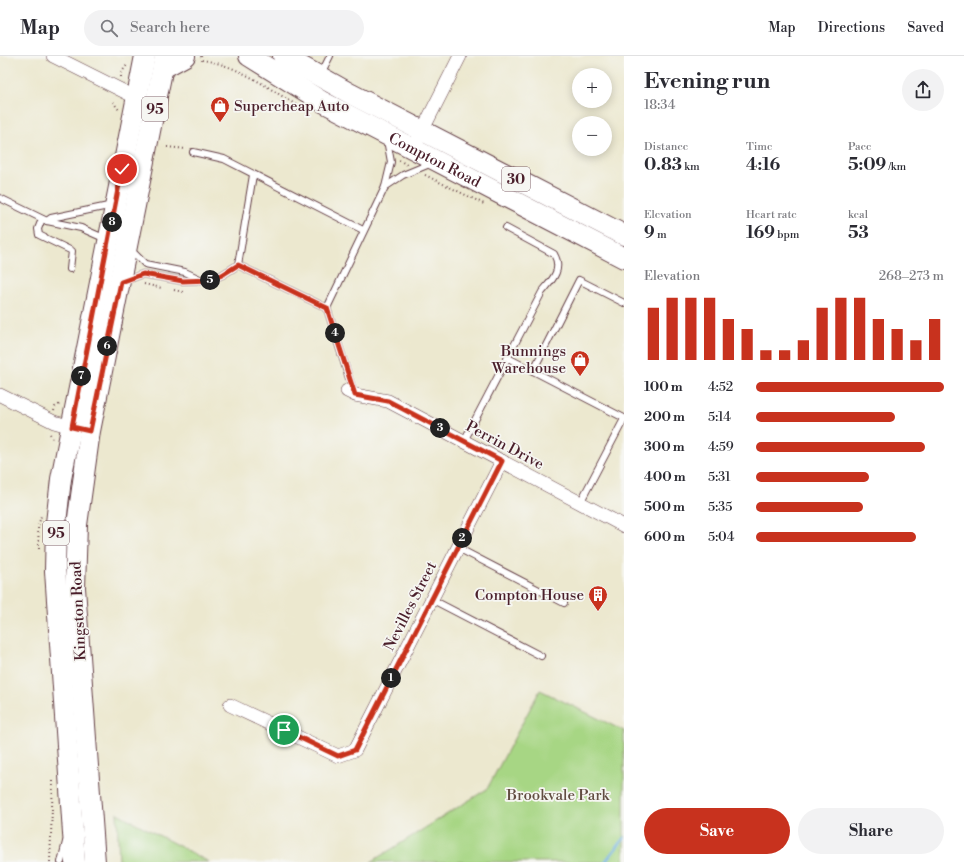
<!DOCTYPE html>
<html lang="en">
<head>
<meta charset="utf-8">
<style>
	:root { --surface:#fff; --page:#f2f2f3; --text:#2b2b33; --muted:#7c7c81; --line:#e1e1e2; --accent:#c8321e }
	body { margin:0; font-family:"Libre Bodoni",serif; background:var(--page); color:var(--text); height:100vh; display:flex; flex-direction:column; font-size:15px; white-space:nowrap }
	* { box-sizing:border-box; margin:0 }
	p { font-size:13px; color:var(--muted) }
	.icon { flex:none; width:22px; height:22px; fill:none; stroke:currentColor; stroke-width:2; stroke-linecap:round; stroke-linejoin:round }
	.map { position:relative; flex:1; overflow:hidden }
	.details { display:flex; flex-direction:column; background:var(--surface); width:340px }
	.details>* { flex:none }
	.fabs { position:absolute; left:572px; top:12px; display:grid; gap:8px }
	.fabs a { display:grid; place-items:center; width:40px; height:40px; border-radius:50%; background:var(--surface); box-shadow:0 2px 10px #0003; font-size:20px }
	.pin { position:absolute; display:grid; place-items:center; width:34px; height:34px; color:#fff; margin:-17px; border:2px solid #fff; border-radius:50%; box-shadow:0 1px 4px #0007 }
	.km { position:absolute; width:20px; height:20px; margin:-10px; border-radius:50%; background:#222; color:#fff; font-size:11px; line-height:20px; text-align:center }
	.round { display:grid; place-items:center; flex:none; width:42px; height:42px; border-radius:21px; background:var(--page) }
	.summary { display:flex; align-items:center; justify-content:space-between; height:68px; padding:0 20px }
	h1 { font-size:22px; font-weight:700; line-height:30px }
	.metrics { display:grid; grid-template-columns:repeat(3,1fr); gap:6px; height:68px; padding:4px 20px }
	.metrics div { display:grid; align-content:center }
	.metrics b { font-size:17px; font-weight:700 }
	.metrics small { font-size:11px; font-weight:400 }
	.metrics p { font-size:11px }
	.chart { height:112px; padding:8px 20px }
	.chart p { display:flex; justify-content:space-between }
	.chart svg { width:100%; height:72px; margin-top:4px; stroke:var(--accent); stroke-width:6 }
	.button { display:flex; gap:8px; margin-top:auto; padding:8px 20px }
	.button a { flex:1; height:46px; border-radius:24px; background:var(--accent); color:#fff; font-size:16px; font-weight:700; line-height:46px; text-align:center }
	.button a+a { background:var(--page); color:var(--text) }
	ul { padding:0 20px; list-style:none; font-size:13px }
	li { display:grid; grid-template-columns:64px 48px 1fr; align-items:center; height:30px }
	li i { height:10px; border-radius:5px; background:var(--accent) }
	header { display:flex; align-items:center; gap:24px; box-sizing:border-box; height:56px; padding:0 20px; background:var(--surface); border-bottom:1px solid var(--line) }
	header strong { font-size:19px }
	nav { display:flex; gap:22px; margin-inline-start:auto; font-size:14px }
	.search { width:280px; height:36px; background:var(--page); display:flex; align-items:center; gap:10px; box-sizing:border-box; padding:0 14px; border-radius:22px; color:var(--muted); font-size:15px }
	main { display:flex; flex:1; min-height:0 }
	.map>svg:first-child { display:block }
</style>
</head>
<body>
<header>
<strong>Map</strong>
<div class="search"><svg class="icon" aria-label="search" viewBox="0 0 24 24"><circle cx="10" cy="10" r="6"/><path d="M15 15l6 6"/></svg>Search here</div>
<nav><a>Map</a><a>Directions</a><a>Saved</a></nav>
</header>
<main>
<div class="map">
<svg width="624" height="806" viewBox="0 0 624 806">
	<rect width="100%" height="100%" fill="#f6f6f2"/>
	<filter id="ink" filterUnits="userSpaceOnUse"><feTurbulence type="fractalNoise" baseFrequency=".025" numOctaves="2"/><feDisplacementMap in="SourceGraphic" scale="8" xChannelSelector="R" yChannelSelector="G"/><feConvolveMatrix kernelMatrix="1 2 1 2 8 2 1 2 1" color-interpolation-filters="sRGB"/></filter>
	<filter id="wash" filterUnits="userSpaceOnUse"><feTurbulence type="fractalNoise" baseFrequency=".012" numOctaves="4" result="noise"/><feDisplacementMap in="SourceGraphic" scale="16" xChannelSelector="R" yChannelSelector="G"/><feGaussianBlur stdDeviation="0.9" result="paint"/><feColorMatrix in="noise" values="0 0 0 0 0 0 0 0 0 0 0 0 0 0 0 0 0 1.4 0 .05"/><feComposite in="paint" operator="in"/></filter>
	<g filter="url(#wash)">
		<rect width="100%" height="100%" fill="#ece8cf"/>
		<g fill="#a7d684" stroke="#787a58">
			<polygon points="540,634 624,675 624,806 371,806 487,733"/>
			<polygon points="117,757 209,806 119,806"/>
		</g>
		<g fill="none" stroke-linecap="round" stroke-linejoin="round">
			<polyline stroke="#6dafe2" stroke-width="3" points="605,806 624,782"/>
		</g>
	</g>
	<g filter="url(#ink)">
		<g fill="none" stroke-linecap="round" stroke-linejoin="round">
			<defs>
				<g id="lane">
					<polyline points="321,18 330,0"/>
					<polyline points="193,96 224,103 363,174"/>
					<polyline points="385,131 403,119 432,107"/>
					<polyline points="0,142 47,165 81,172 106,183"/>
					<polyline points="42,163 38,173 39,179 72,195 70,213"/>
					<polyline points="47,165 51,162 113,149"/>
					<polyline points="130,193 145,208 185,216 200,223"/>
					<polyline points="238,209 327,252 385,131 391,106 387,84"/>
					<polyline points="124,225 143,218 183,225 210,224 222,219 238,209 253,119"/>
					<polyline points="327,252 354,338"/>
					<polyline points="508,302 624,362"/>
					<polyline points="533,315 579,224 624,247"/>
					<path d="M464,385L542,236C552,224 563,214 554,198L506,172"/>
					<polyline points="580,447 624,363"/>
					<polyline points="458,492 564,547"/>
					<polyline points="431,543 541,600"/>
					<polyline points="61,806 66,786"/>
				</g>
				<g id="street">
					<polyline points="53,0 137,42"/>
					<polyline points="413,93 460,0"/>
					<polyline points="347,335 355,339 388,345 624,470"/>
					<polyline points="0,339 54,366 79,373"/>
					<polyline points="230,649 338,700 355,694 502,405"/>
				</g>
				<g id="primary">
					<path id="s1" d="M249,0L323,46L624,202"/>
					<polyline points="283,0 351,38 624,179"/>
					<polyline points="163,12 185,0"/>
					<polyline points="75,806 55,515 56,467 61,423 145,0"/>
					<polyline points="95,806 75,532 77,469 90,375 165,0"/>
				</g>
			</defs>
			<use href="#lane" stroke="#623d44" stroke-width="8"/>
			<use href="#street" stroke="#623d44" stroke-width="14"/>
			<use href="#primary" stroke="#623d44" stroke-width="22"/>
			<g stroke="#623d44" stroke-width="2" stroke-dasharray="1 3" stroke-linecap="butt">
				<path d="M201,0L202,4C244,10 275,38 312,58"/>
				<polyline points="121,21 121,17 127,9"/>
				<polyline points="113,46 119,54"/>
				<polyline points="167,91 186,93"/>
				<polyline points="399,104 407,109"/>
				<polyline points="425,119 484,148"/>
				<polyline points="144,228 162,232"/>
				<polyline points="174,234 183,236"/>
				<polyline points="54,355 55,351 60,348"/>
				<polyline points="50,378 53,383"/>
				<polyline points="39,493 38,471 41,460"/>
				<polyline points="50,806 53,725"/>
			</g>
			<use href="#lane" stroke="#fff" stroke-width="6"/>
			<use href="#street" stroke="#fff" stroke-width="13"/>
			<use href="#primary" stroke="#fff" stroke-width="20"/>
		</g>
	</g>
	<g fill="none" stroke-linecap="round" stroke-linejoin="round" filter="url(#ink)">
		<defs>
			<polyline id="route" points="122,113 72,371 90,375 121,226 143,218 183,225 210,224 222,219 238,209 327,252 355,339 388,345 502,405 355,694 338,700 284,674"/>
		</defs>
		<use href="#route" stroke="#fff" stroke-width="8"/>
		<use href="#route" stroke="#c8321e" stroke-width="5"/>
	</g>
	<defs>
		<symbol id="shop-pin" viewBox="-11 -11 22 30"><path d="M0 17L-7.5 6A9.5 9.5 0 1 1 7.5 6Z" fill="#c8321e" stroke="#f6f6f2"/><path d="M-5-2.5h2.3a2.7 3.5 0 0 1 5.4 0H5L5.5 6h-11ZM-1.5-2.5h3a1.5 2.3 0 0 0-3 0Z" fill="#fff"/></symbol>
		<symbol id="building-pin" viewBox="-11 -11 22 30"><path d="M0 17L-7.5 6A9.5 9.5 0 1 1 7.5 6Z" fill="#c8321e" stroke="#f6f6f2"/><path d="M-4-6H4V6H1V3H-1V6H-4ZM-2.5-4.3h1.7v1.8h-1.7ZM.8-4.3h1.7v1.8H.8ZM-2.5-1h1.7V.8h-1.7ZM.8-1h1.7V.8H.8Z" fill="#fff"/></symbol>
	</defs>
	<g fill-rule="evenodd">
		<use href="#shop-pin" x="209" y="39" width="22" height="30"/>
		<use href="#shop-pin" x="569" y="293" width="22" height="30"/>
		<use href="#building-pin" x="587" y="528" width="22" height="30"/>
	</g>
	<g text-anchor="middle" stroke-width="3.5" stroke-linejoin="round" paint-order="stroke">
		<g fill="#f6f6f2" stroke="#7e6067" stroke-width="1">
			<rect x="142" y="41" width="26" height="24" rx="3"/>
			<rect x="502" y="111" width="28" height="24" rx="3"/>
			<rect x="43" y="465" width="26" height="24" rx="3"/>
		</g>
		<g font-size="14" font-weight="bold" fill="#4a1f2b">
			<text x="155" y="58">95</text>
			<text x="516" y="128">30</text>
			<text x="56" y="482">95</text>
		</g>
		<g font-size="15" fill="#4a1f2b" stroke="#f6f6f2" text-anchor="end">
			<text x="234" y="55" text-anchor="start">Supercheap Auto</text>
			<text x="566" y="300">Bunnings<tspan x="566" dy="17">Warehouse</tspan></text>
			<text x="584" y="544">Compton House</text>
		</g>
		<g font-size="15" fill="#4a1f2b" stroke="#f6f6f2">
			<text dy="5" stroke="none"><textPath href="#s1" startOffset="213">Compton Road</textPath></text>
			<text transform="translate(505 389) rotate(28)" y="5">Perrin Drive</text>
			<text transform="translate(410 550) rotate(-63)" y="5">Nevilles Street</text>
			<text transform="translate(78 555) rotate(-93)" y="5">Kingston Road</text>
		</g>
		<g font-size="15" fill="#614d41" stroke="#f6f6f2">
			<text x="558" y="744">Brookvale Park</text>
		</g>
	</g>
</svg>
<div class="fabs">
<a>+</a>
<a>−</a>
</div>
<div class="pin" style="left:284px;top:674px;background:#1e9e55"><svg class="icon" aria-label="arrive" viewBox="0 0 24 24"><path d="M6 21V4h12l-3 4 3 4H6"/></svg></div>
<div class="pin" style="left:122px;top:113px;background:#d93025"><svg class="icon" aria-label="check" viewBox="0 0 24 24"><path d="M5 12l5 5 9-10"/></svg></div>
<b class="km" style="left:391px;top:622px">1</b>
<b class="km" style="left:462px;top:482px">2</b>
<b class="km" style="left:440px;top:372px">3</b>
<b class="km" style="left:335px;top:277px">4</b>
<b class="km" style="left:210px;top:224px">5</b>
<b class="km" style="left:107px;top:290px">6</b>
<b class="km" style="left:81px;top:320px">7</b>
<b class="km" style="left:112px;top:166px">8</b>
</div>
<section class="details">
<div class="summary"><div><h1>Evening run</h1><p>18:34</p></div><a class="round"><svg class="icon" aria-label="share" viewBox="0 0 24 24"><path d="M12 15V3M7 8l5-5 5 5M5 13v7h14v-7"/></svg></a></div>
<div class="metrics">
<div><p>Distance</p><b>0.83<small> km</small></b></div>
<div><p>Time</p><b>4:16</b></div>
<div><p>Pace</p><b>5:09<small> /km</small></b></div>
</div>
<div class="metrics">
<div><p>Elevation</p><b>9<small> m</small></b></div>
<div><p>Heart rate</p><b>169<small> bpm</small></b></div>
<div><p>kcal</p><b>53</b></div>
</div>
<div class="chart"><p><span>Elevation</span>268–273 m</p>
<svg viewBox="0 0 160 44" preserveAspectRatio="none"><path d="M5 44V12M15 44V6M25 44V6M35 44V6M45 44V19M55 44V25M65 44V38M75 44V38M85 44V32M95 44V12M105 44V6M115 44V6M125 44V19M135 44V25M145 44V32M155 44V19"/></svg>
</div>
<ul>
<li><b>100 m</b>4:52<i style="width:100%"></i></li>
<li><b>200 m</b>5:14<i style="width:74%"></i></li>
<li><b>300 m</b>4:59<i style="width:90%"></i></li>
<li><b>400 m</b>5:31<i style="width:60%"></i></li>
<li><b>500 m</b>5:35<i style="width:57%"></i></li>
<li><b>600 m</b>5:04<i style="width:85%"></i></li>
</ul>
<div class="button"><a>Save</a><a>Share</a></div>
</section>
</main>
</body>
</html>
